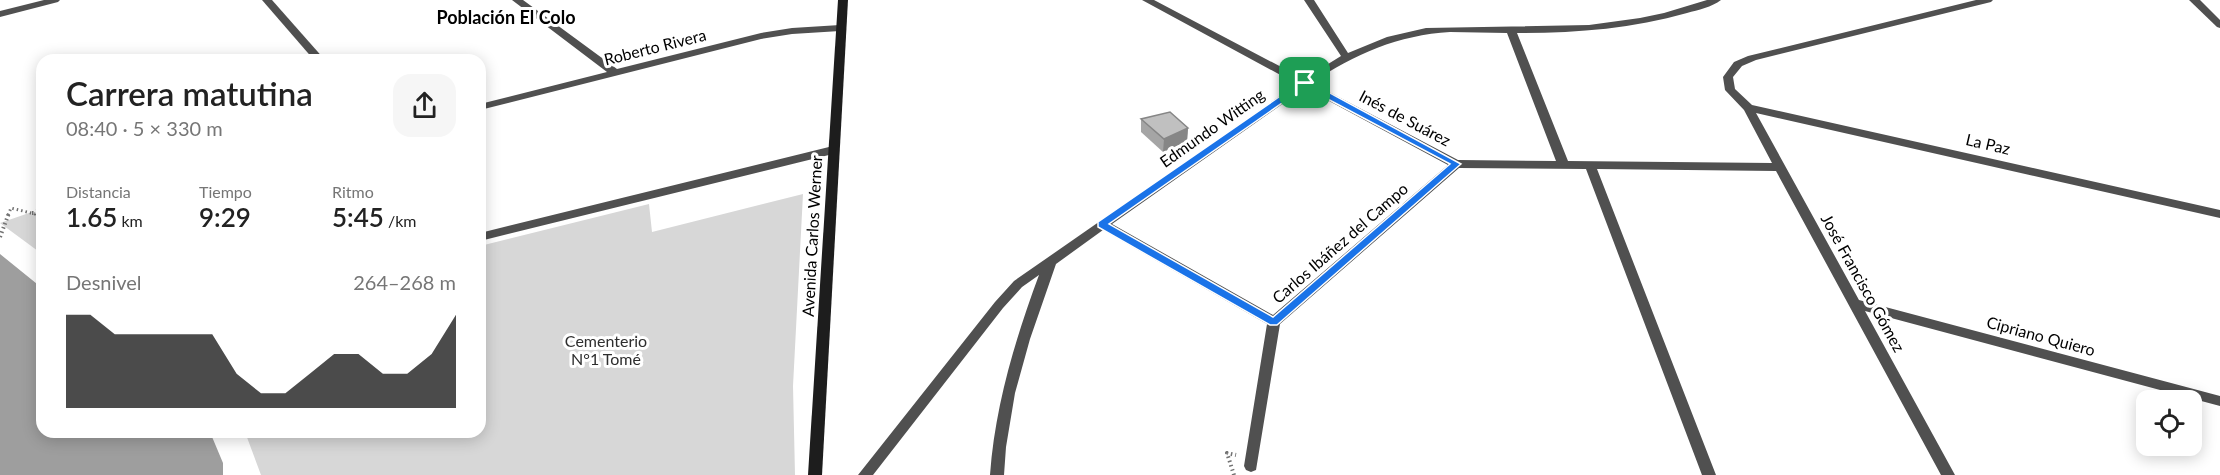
<!DOCTYPE html>
<html lang="es">
<head>
<meta charset="utf-8">
<style>
	:root { --surface:#fff; --page:#f6f6f6; --text:#222; --muted:#767676; --accent:#000 }
	body { margin:0; font-family:Lato,sans-serif; background:var(--page); color:var(--text); height:100vh; display:flex; flex-direction:column; font-size:22px; white-space:nowrap }
	* { box-sizing:border-box; margin:0 }
	p { font-size:20px; color:var(--muted) }
	.icon { flex:none; width:33px; height:33px; fill:none; stroke:currentColor; stroke-width:2; stroke-linecap:round; stroke-linejoin:round }
	.map { position:relative; flex:1; overflow:hidden }
	.details { position:absolute; left:36px; top:54px; width:450px; height:384px; display:flex; flex-direction:column; background:var(--surface); border-radius:18px; box-shadow:0 3px 15px #0003 }
	.details>* { flex:none }
	.buttons { position:absolute; left:2136px; top:390px; display:grid; gap:12px }
	.buttons a { display:grid; place-items:center; width:66px; height:66px; border-radius:12px; background:var(--surface); box-shadow:0 3px 15px #0003; font-size:30px }
	.pin { position:absolute; display:grid; place-items:center; width:51px; height:51px; color:#fff; margin:-26px; border-radius:12px; box-shadow:0 3px 9px #0006 }
	.round { display:grid; place-items:center; flex:none; width:63px; height:63px; border-radius:18px; background:var(--page) }
	.head { display:flex; align-items:center; justify-content:space-between; height:102px; padding:0 30px }
	h1 { font-size:33px; font-weight:600; line-height:45px }
	.figures { display:grid; grid-template-columns:repeat(3,1fr); gap:9px; height:102px; padding:6px 30px }
	.figures div { display:grid; align-content:center }
	.figures b { font-size:26px; font-weight:600 }
	.figures small { font-size:16px; font-weight:400 }
	.figures p { font-size:16px }
	.chart { height:168px; padding:12px 30px }
	.chart p { display:flex; justify-content:space-between }
	.chart svg { width:100%; height:108px; margin-top:6px; fill:var(--accent); opacity:.7 }
	.map>svg:first-child { display:block }
</style>
</head>
<body>
<div class="map">
<svg width="2220" height="475" viewBox="0 0 2220 475">
	<rect width="100%" height="100%" fill="#fff"/>
	<g fill="#d7d7d7">
		<polygon points="803,194 793,386 795,475 261,475 245,432 480,432 480,246 649,204 652,232"/>
		<polygon points="29,213 42,216 42,254 0,223"/>
	</g>
	<polygon fill="#9e9e9e" points="0,254 42,288 42,432 210,432 223,463 223,475 0,475"/>
	<g fill="none" stroke-linecap="round" stroke-linejoin="round">
		<polyline stroke="#727272" stroke-width="3" stroke-dasharray="1.5 3" stroke-linecap="butt" points="8,215 11,208 35,214 42,203"/>
		<g stroke="#727272" stroke-width="4" stroke-dasharray="1.5 3" stroke-linecap="butt">
			<polyline points="32,213 35,213"/>
			<polyline points="0,237 9,213"/>
			<polyline points="1234,475 1227,453 1236,455"/>
		</g>
		<g fill="#505050" fill-rule="evenodd">
			<polygon points="44,0 60,0 58,2 0,17 0,11"/>
			<polygon points="262,0 272,0 325,60 314,60"/>
			<polygon points="512,0 523,0 617,69 761,33 792,28 840,25 845,28 840,31 792,34 761,39 480,110 480,104 607,72"/>
			<path d="M1142,0H1154L1304,79L1341,56L1304,0H1314L1348,53L1387,37L1426,28L1589,25L1640,18L1664,13L1707,0H1721C1712,7 1698,10 1687,13C1631,29 1575,33 1517,33L1568,161L1772,163L1744,110L1725,90L1723,77L1734,62L1748,56L1976,0H1993L1991,2L1756,60L1742,66L1733,77L1735,89L1752,105L2220,210V218L1756,113L1859,300L2220,396V406L1865,311L1955,475H1941L1776,171L1597,169L1716,475H1702L1586,169L1459,168L1280,324L1256,470L1251,472L1246,470L1244,466L1267,324L1103,230L1056,264L1030,339L1015,393L1006,447L1004,475H990C995,406 1015,340 1039,275L1022,287L1003,308L873,475H858L995,302L1014,281L1297,84ZM1450,32L1507,33L1556,161L1458,160L1312,83C1354,54 1399,35 1450,32ZM1305,88L1448,165L1273,315L1112,224Z"/>
			<polygon points="2189,0 2200,0 2220,20 2220,28 2217,27"/>
			<polygon points="833,146 837,147 839,150 837,153 480,241 480,233"/>
		</g>
		<polygon fill="#1d1d1d" fill-rule="evenodd" points="838,0 848,0 822,475 808,475"/>
	</g>
	<polygon fill="#a5a5a5" points="1141,119 1188,128 1187,141 1163,152 1141,132"/>
	<polygon fill="#868686" points="1188,128 1187,141 1163,152 1164,139"/>
	<polygon fill="#c0c0c0" stroke="#868686" stroke-width="1.5" points="1170,112 1188,128 1164,139 1141,119"/>
	<path fill="#1a73e8" stroke="#fff" stroke-width="1.5" fill-rule="evenodd" d="M1302,81H1308L1461,164L1277,325H1270L1098,227V222ZM1305,87L1450,164L1273,317L1109,224Z"/>
	<g text-anchor="middle" stroke-width="6" stroke-linejoin="round" paint-order="stroke">
		<g font-size="16" fill="#000" stroke="#fff">
			<text transform="translate(655 47) rotate(-14)" y="6">Roberto Rivera</text>
			<text transform="translate(1405 118) rotate(28)" y="6">Inés de Suárez</text>
			<text transform="translate(1212 128) rotate(-35)" y="6">Edmundo Witting</text>
			<text transform="translate(1988 144) rotate(13)" y="6">La Paz</text>
			<text transform="translate(812 236) rotate(-87)" y="6">Avenida Carlos Werner</text>
			<text transform="translate(1340 243) rotate(-41)" y="6">Carlos Ibáñez del Campo</text>
			<text transform="translate(1863 283) rotate(61)" y="6">José Francisco Gómez</text>
			<text transform="translate(2041 336) rotate(15)" y="6">Cipriano Quiero</text>
		</g>
		<g font-size="16" fill="#2e2e2e" stroke="#fff">
			<text x="606" y="347">Cementerio<tspan x="606" dy="18">N°1 Tomé</tspan></text>
		</g>
		<g font-size="18" font-weight="bold" fill="#000" stroke="#fff">
			<text x="506" y="24">Población El Colo</text>
		</g>
	</g>
</svg>
<div class="buttons">
<a><svg class="icon" aria-label="locate" viewBox="0 0 24 24"><circle cx="12" cy="12" r="6"/><path d="M12 2v4M12 18v4M2 12h4M18 12h4"/></svg></a>
</div>
<div class="pin" style="left:1305px;top:83px;background:#1e9e55"><svg class="icon" aria-label="arrive" viewBox="0 0 24 24"><path d="M6 21V4h12l-3 4 3 4H6"/></svg></div>
<section class="details">
<div class="head"><div><h1>Carrera matutina</h1><p>08:40 · 5 × 330 m</p></div><a class="round"><svg class="icon" aria-label="share" viewBox="0 0 24 24"><path d="M12 15V3M7 8l5-5 5 5M5 13v7h14v-7"/></svg></a></div>
<div class="figures">
<div><p>Distancia</p><b>1.65<small> km</small></b></div>
<div><p>Tiempo</p><b>9:29</b></div>
<div><p>Ritmo</p><b>5:45<small> /km</small></b></div>
</div>
<div class="chart"><p><span>Desnivel</span>264–268 m</p>
<svg viewBox="0 0 160 44" preserveAspectRatio="none"><path d="M0 44V6L10 6L20 14L30 14L40 14L50 14L60 14L70 30L80 38L90 38L100 30L110 22L120 22L130 30L140 30L150 22L160 6V44z"/></svg>
</div>
</section>
</div>
</body>
</html>
